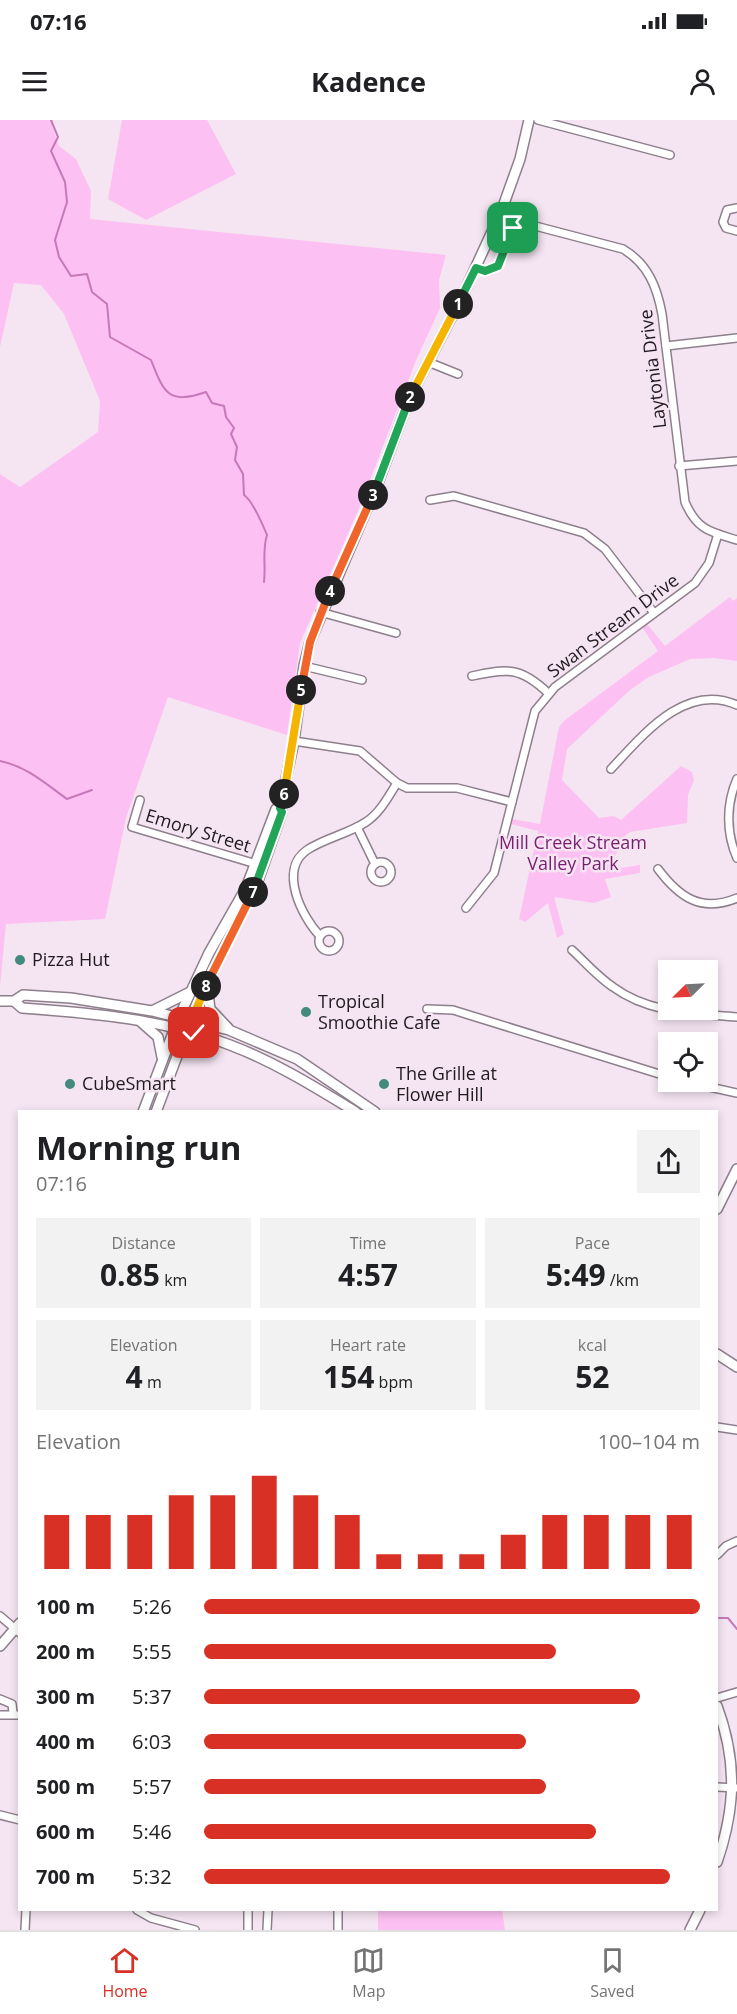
<!DOCTYPE html>
<html lang="en">
<head>
<meta charset="utf-8">
<style>
	:root { --surface:#fff; --page:#f2f2f2; --text:#202124; --muted:#757577; --line:#e0e0e0; --accent:#d93025 }
	body { margin:0; font-family:"Open Sans",sans-serif; background:var(--page); color:var(--text); height:100vh; display:flex; flex-direction:column; font-size:22px; white-space:nowrap }
	* { box-sizing:border-box; margin:0 }
	p { font-size:20px; color:var(--muted) }
	.icon { flex:none; width:33px; height:33px; fill:none; stroke:currentColor; stroke-width:2; stroke-linecap:round; stroke-linejoin:round }
	.map { position:relative; flex:1; overflow:hidden }
	.sheet { position:absolute; left:18px; top:990px; width:700px; height:801px; display:flex; flex-direction:column; background:var(--surface); border-radius:0px; box-shadow:0 3px 9px #0003 }
	.sheet>* { flex:none }
	.needle { width:39px; rotate:246deg }
	.controls { position:absolute; left:658px; top:840px; display:grid; gap:12px }
	.controls a { display:grid; place-items:center; width:60px; height:60px; border-radius:0px; background:var(--surface); box-shadow:0 3px 9px #0003; font-size:30px }
	.pin { position:absolute; display:grid; place-items:center; width:51px; height:51px; color:#fff; margin:-26px; border-radius:12px; box-shadow:0 3px 9px #0006 }
	.km { position:absolute; width:30px; height:30px; margin:-15px; border-radius:50%; background:#222; color:#fff; font-size:16px; line-height:30px; text-align:center }
	.round { display:grid; place-items:center; flex:none; width:63px; height:63px; border-radius:0px; background:var(--page) }
	.summary { display:flex; align-items:center; justify-content:space-between; height:102px; padding:0 18px }
	h1 { font-size:33px; font-weight:700; line-height:45px }
	.metrics { display:grid; grid-template-columns:repeat(3,1fr); gap:9px; height:102px; padding:6px 18px }
	.metrics div { display:grid; align-content:center; border-radius:0px; background:var(--page); text-align:center }
	.metrics b { font-size:30px; font-weight:700 }
	.metrics small { font-size:16px; font-weight:400 }
	.metrics p { font-size:16px }
	.chart { height:168px; padding:12px 18px }
	.chart p { display:flex; justify-content:space-between }
	.chart svg { width:100%; height:108px; margin-top:6px; stroke:var(--accent); stroke-width:6 }
	ul { padding:0 18px; list-style:none; font-size:20px }
	li { display:grid; grid-template-columns:96px 72px 1fr; align-items:center; height:45px }
	li i { height:15px; border-radius:8px; background:var(--accent) }
	.status { display:flex; justify-content:space-between; align-items:center; height:42px; padding:0 30px; background:var(--surface); direction:ltr }
	.status svg { height:16px; fill:currentColor }
	header { display:flex; justify-content:space-between; align-items:center; height:78px; padding:0 18px; background:var(--surface); font-size:27px; font-weight:700 }
	.tab-bar { display:flex; justify-content:space-around; align-items:center; height:84px; border-top:2px solid var(--line); background:var(--surface); font-size:16px; color:var(--muted) }
	.tab-bar a { display:grid; justify-items:center; gap:3px }
	.tab-bar .selected { color:var(--accent) }
	.map>svg:first-child { display:block }
</style>
</head>
<body>
<div class="status"><b>07:16</b><svg viewBox="0 0 49 12"><path d="M0 12V9h3v3zM5 12V6h3v6zM10 12V3h3v9zM15 12V0h3v12zM26 1h20v11H26zM47 4h2v5h-2z"/></svg></div>
<header><svg class="icon" aria-label="menu" viewBox="0 0 24 24"><path d="M4 6h16M4 12h16M4 18h16"/></svg>Kadence<svg class="icon" aria-label="person" viewBox="0 0 24 24"><circle cx="12" cy="8" r="4"/><path d="M4 21q1-7 8-7t8 7"/></svg></header>
<div class="map">
<svg width="737" height="1810" viewBox="0 0 737 1810">
	<rect width="100%" height="100%" fill="#f5e5f2"/>
	<g fill="#fdc0f2">
		<polygon points="0,0 53,0 52,6 59,26 76,39 91,71 90,99 446,135 439,160 440,188 417,238 358,391 300,523 287,615 168,577 126,698 105,799 6,804 0,866 0,354 20,367 98,312 100,281 64,194 41,165 14,163 0,227"/>
		<polygon points="122,0 207,0 236,54 146,100 108,79"/>
		<polygon points="730,477 733,481 737,478 737,541 714,538 690,539 649,557 630,570 567,629 562,660 599,698 614,696 621,700 681,646 692,652 694,660 688,675 687,703 630,712 625,716 608,750 640,745 640,753 605,759 611,777 594,783 554,777 564,814 557,818 548,783 525,802 519,799 538,711 511,704 512,699 540,704 559,607 565,600 658,531 642,507 647,504 665,526"/>
		<polygon points="378,1790 502,1790 505,1810 378,1810"/>
	</g>
	<g fill="none" stroke-linecap="round" stroke-linejoin="round">
		<g stroke="#c479b9" stroke-width="2">
			<path d="M51,0L58,17L51,31L65,62L67,82L55,120L59,137L71,156L87,154L92,172L107,184L110,217L151,240C164,273 168,285 206,272L212,283L224,286L226,297L234,308L231,314L237,327L235,340L243,354L244,375C252,380 263,405 267,415C262,430 266,446 264,462"/>
			<path d="M0,641C26,646 46,664 67,679L92,670"/>
			<polyline points="719,1498 728,1498 737,1509"/>
		</g>
		<defs>
			<g id="street">
				<polyline points="538,0 670,35"/>
				<polyline points="737,88 727,90 723,102 726,108 737,111"/>
				<path d="M476,148L485,151L498,146L513,108L520,102L623,129C648,144 657,167 662,194L685,382C697,410 710,412 737,420"/>
				<polyline points="666,226 737,218"/>
				<polyline points="428,242 458,254"/>
				<polyline points="679,346 737,341"/>
				<polyline points="430,380 454,376 584,413 605,429 654,493"/>
				<polyline points="320,492 396,513"/>
				<polyline points="304,546 362,560"/>
				<path d="M472,556C507,548 521,547 548,573"/>
				<polyline points="294,621 360,631 397,663 407,668 457,668 512,682"/>
				<path d="M611,649C643,615 685,562 737,585"/>
				<path d="M737,659C726,684 726,713 737,738"/>
				<polyline points="140,680 132,707 256,744"/>
				<polyline points="357,707 375,744"/>
				<circle cx="381" cy="752" r="10"/>
				<path d="M658,749C679,777 701,793 737,778"/>
				<polyline points="466,788 494,753 535,591 555,567 695,463 709,443 718,414"/>
				<circle cx="329" cy="821" r="10"/>
				<path d="M320,816C302,797 278,750 307,730C325,718 348,714 366,702C380,693 388,677 397,663"/>
				<path d="M572,830C585,842 598,857 613,867C650,894 694,893 737,897"/>
				<polyline points="427,889 453,890 669,957"/>
				<polyline points="687,962 737,973"/>
				<polyline points="717,1307 737,1310"/>
				<polyline points="717,1435 726,1426 737,1421"/>
				<polyline points="0,1496 20,1513"/>
				<polyline points="717,1578 737,1572"/>
				<polyline points="0,1579 12,1584 13,1593"/>
				<polyline points="0,1595 20,1595"/>
				<polyline points="717,1667 737,1668"/>
				<polyline points="0,1695 20,1700"/>
				<polyline points="137,1790 151,1798 195,1810"/>
				<polyline points="25,1810 26,1790"/>
				<polyline points="248,1810 248,1790"/>
				<polyline points="267,1810 268,1790"/>
				<polyline points="338,1810 338,1790"/>
			</g>
			<g id="secondary">
				<polyline points="207,866 210,889 228,908"/>
				<polyline points="0,881 14,881 23,875 71,878 152,891 229,910 297,939 375,992"/>
				<path d="M14,881L22,888C92,893 164,899 230,925C275,942 315,967 356,992"/>
				<polyline points="154,890 190,872"/>
				<polyline points="141,902 158,917 162,937"/>
				<polyline points="178,933 212,919"/>
				<polyline points="143,992 179,897 209,833 246,768 276,689 280,688"/>
				<polyline points="156,992 196,886 259,758 282,692 280,688 294,621 304,546 310,522 378,363 409,279 461,179 501,92 520,39 529,0"/>
				<polyline points="717,1089 737,1049"/>
				<polyline points="717,1234 737,1247"/>
				<polyline points="0,1526 20,1503"/>
				<path d="M717,1586C737,1640 736,1687 717,1742"/>
				<polyline points="690,1810 700,1790"/>
			</g>
		</defs>
		<use href="#street" stroke="#8d7f8b" stroke-width="10"/>
		<use href="#secondary" stroke="#8d7f8b" stroke-width="12"/>
		<use href="#street" stroke="#fff" stroke-width="7"/>
		<use href="#secondary" stroke="#fff" stroke-width="9"/>
	</g>
	<g fill="none" stroke-linecap="round" stroke-linejoin="round">
		<defs>
			<polyline id="split-1" points="458,184 476,148 485,151 498,146 513,108"/>
			<polyline id="split-2" points="410,277 458,184"/>
			<polyline id="split-3" points="373,375 410,277"/>
			<polyline id="split-4" points="330,471 373,375"/>
			<polyline id="split-5" points="301,570 310,522 330,471"/>
			<polyline id="split-6" points="284,674 301,570"/>
			<polyline id="split-7" points="253,772 282,692 280,688 284,674"/>
			<polyline id="split-8" points="206,866 253,772"/>
			<polyline id="split-9" points="194,913 187,911 206,866"/>
		</defs>
		<use href="#split-1" stroke="#fff" stroke-width="12"/>
		<use href="#split-2" stroke="#fff" stroke-width="12"/>
		<use href="#split-3" stroke="#fff" stroke-width="12"/>
		<use href="#split-4" stroke="#fff" stroke-width="12"/>
		<use href="#split-5" stroke="#fff" stroke-width="12"/>
		<use href="#split-6" stroke="#fff" stroke-width="12"/>
		<use href="#split-7" stroke="#fff" stroke-width="12"/>
		<use href="#split-8" stroke="#fff" stroke-width="12"/>
		<use href="#split-9" stroke="#fff" stroke-width="12"/>
		<use href="#split-1" stroke="#22a559" stroke-width="8"/>
		<use href="#split-2" stroke="#f5b400" stroke-width="8"/>
		<use href="#split-3" stroke="#22a559" stroke-width="8"/>
		<use href="#split-4" stroke="#f0652b" stroke-width="8"/>
		<use href="#split-5" stroke="#f0652b" stroke-width="8"/>
		<use href="#split-6" stroke="#f5b400" stroke-width="8"/>
		<use href="#split-7" stroke="#22a559" stroke-width="8"/>
		<use href="#split-8" stroke="#f0652b" stroke-width="8"/>
		<use href="#split-9" stroke="#f5b400" stroke-width="8"/>
	</g>
	<g fill="#44897e" stroke="#f5e5f2" stroke-width="2">
		<circle cx="20" cy="840" r="6"/>
		<circle cx="306" cy="892" r="6"/>
		<circle cx="70" cy="964" r="6"/>
		<circle cx="384" cy="964" r="6"/>
	</g>
	<g text-anchor="middle" stroke-width="5" stroke-linejoin="round" paint-order="stroke">
		<g font-size="18" fill="#201b1f" stroke="#f5e5f2">
			<text transform="translate(653 249) rotate(-97)" y="6">Laytonia Drive</text>
			<text transform="translate(613 506) rotate(-37)" y="6">Swan Stream Drive</text>
			<text transform="translate(198 711) rotate(17)" y="6">Emory Street</text>
		</g>
		<g font-size="18" fill="#791e70" stroke="#f5e5f2">
			<text x="573" y="729">Mill Creek Stream<tspan x="573" dy="21">Valley Park</tspan></text>
		</g>
		<g font-size="18" fill="#201b1f" stroke="#f5e5f2" text-anchor="start">
			<text x="32" y="846">Pizza Hut</text>
			<text x="318" y="888">Tropical<tspan x="318" dy="21">Smoothie Cafe</tspan></text>
			<text x="396" y="960">The Grille at<tspan x="396" dy="21">Flower Hill</tspan></text>
			<text x="82" y="970">CubeSmart</text>
		</g>
	</g>
</svg>
<div class="controls">
<a><svg class="needle" viewBox="-14 -14 28 28"><path d="M0-13l5 13h-10z" fill="#e53935"/><path d="M0 13l5-13h-10z" fill="#757577"/></svg></a>
<a><svg class="icon" aria-label="locate" viewBox="0 0 24 24"><circle cx="12" cy="12" r="6"/><path d="M12 2v4M12 18v4M2 12h4M18 12h4"/></svg></a>
</div>
<div class="pin" style="left:513px;top:108px;background:#1e9e55"><svg class="icon" aria-label="arrive" viewBox="0 0 24 24"><path d="M6 21V4h12l-3 4 3 4H6"/></svg></div>
<div class="pin" style="left:194px;top:913px;background:#d93025"><svg class="icon" aria-label="check" viewBox="0 0 24 24"><path d="M5 12l5 5 9-10"/></svg></div>
<b class="km" style="left:458px;top:184px">1</b>
<b class="km" style="left:410px;top:277px">2</b>
<b class="km" style="left:373px;top:375px">3</b>
<b class="km" style="left:330px;top:471px">4</b>
<b class="km" style="left:301px;top:570px">5</b>
<b class="km" style="left:284px;top:674px">6</b>
<b class="km" style="left:253px;top:772px">7</b>
<b class="km" style="left:206px;top:866px">8</b>
<section class="sheet">
<div class="summary"><div><h1>Morning run</h1><p>07:16</p></div><a class="round"><svg class="icon" aria-label="share" viewBox="0 0 24 24"><path d="M12 15V3M7 8l5-5 5 5M5 13v7h14v-7"/></svg></a></div>
<div class="metrics">
<div><p>Distance</p><b>0.85<small> km</small></b></div>
<div><p>Time</p><b>4:57</b></div>
<div><p>Pace</p><b>5:49<small> /km</small></b></div>
</div>
<div class="metrics">
<div><p>Elevation</p><b>4<small> m</small></b></div>
<div><p>Heart rate</p><b>154<small> bpm</small></b></div>
<div><p>kcal</p><b>52</b></div>
</div>
<div class="chart"><p><span>Elevation</span>100–104 m</p>
<svg viewBox="0 0 160 44" preserveAspectRatio="none"><path d="M5 44V22M15 44V22M25 44V22M35 44V14M45 44V14M55 44V6M65 44V14M75 44V22M85 44V38M95 44V38M105 44V38M115 44V30M125 44V22M135 44V22M145 44V22M155 44V22"/></svg>
</div>
<ul>
<li><b>100 m</b>5:26<i style="width:100%"></i></li>
<li><b>200 m</b>5:55<i style="width:71%"></i></li>
<li><b>300 m</b>5:37<i style="width:88%"></i></li>
<li><b>400 m</b>6:03<i style="width:65%"></i></li>
<li><b>500 m</b>5:57<i style="width:69%"></i></li>
<li><b>600 m</b>5:46<i style="width:79%"></i></li>
<li><b>700 m</b>5:32<i style="width:94%"></i></li>
</ul>
</section>
</div>
<nav class="tab-bar">
<a class="selected"><svg class="icon" aria-label="home" viewBox="0 0 24 24"><path d="M3 11l9-7 9 7M6 9v11h12V9"/></svg>Home</a>
<a><svg class="icon" aria-label="map" viewBox="0 0 24 24"><path d="M3 6l6-2 6 2 6-2v14l-6 2-6-2-6 2zM9 4v14M15 6v14"/></svg>Map</a>
<a><svg class="icon" aria-label="saved" viewBox="0 0 24 24"><path d="M7 4h10v16l-5-4-5 4z"/></svg>Saved</a>
</nav>
</body>
</html>
